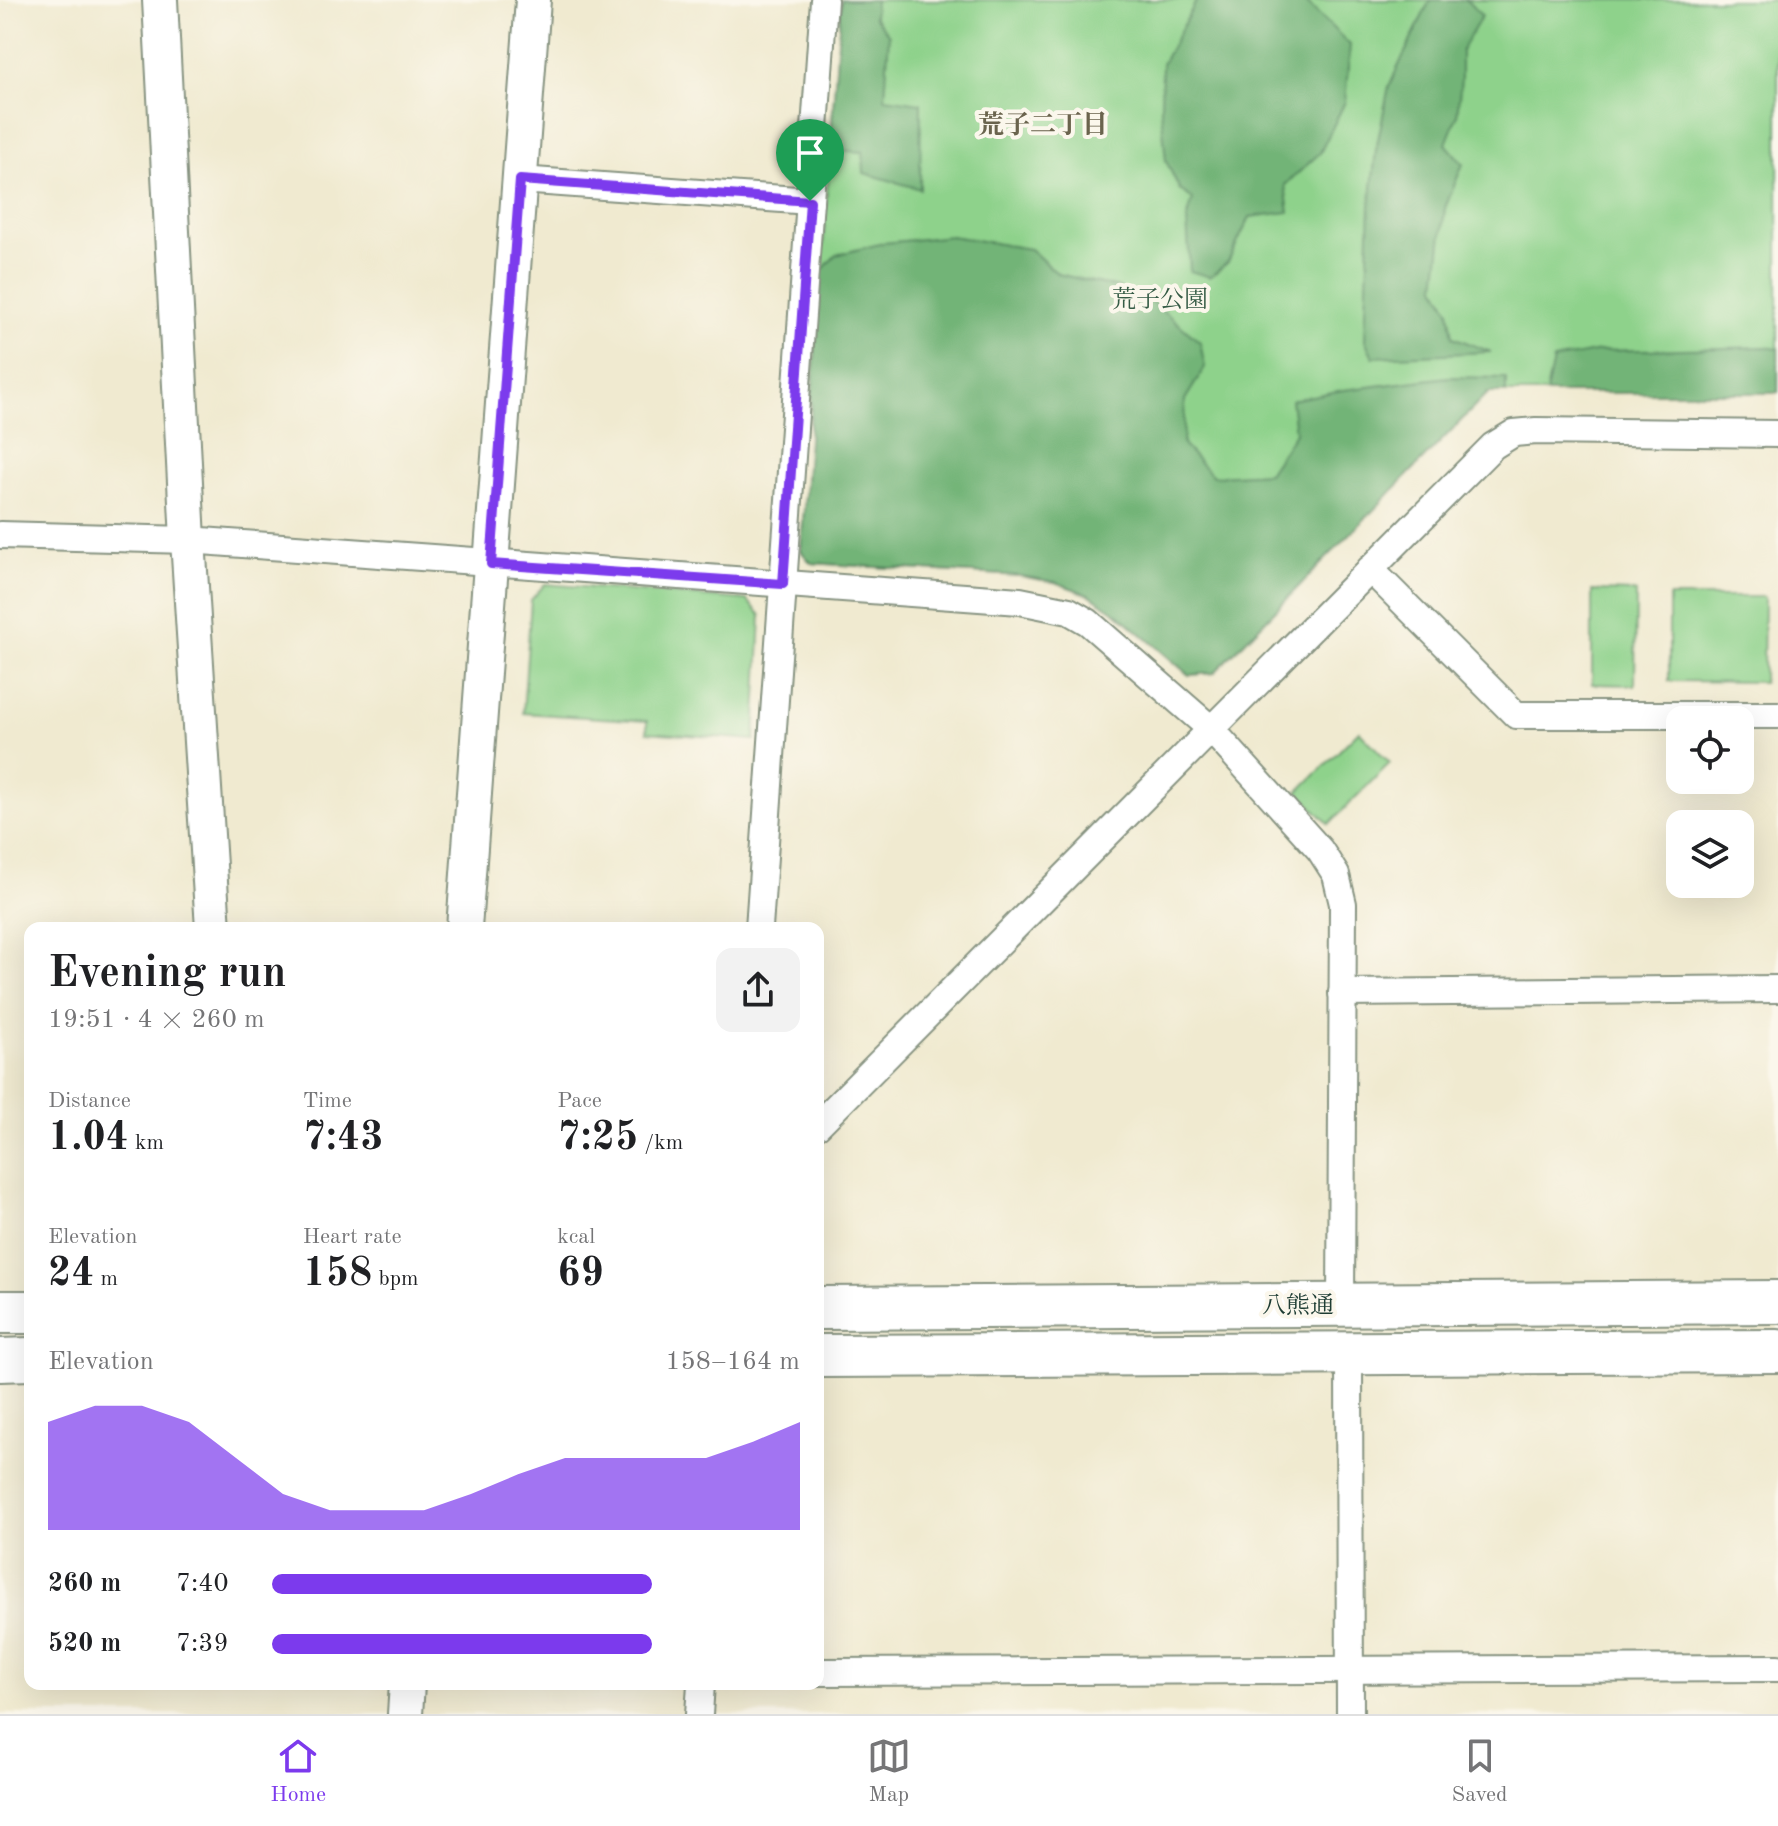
<!DOCTYPE html>
<html lang="en">
<head>
<meta charset="utf-8">
<style>
	:root { --surface:#fff; --page:#f2f2f2; --text:#202124; --muted:#757577; --line:#e0e0e0; --accent:#7c3aed }
	body { margin:0; font-family:"Old Standard TT","Noto Serif JP",serif; background:var(--page); color:var(--text); height:100vh; display:flex; flex-direction:column; font-size:30px; white-space:nowrap }
	* { box-sizing:border-box; margin:0 }
	p { font-size:26px; color:var(--muted) }
	.icon { flex:none; width:44px; height:44px; fill:none; stroke:currentColor; stroke-width:2; stroke-linecap:round; stroke-linejoin:round }
	.map { position:relative; flex:1; overflow:hidden }
	.drawer { position:absolute; left:24px; top:922px; width:800px; height:768px; display:flex; flex-direction:column; background:var(--surface); border-radius:16px; box-shadow:0 8px 32px #0002 }
	.drawer>* { flex:none }
	.controls { position:absolute; left:1666px; top:706px; display:grid; gap:16px }
	.controls a { display:grid; place-items:center; width:88px; height:88px; border-radius:16px; background:var(--surface); box-shadow:0 8px 32px #0002; font-size:40px }
	.pin { position:absolute; display:grid; place-items:center; width:68px; height:68px; color:#fff; margin:-82px -34px; border-radius:50% 50% 50% 0; rotate:-45deg; box-shadow:0 0 8px #0007 }
	.pin .icon { rotate:45deg }
	.round { display:grid; place-items:center; flex:none; width:84px; height:84px; border-radius:16px; background:var(--page) }
	.summary { display:flex; align-items:center; justify-content:space-between; height:136px; padding:0 24px }
	h1 { font-size:44px; font-weight:600; line-height:60px }
	.stats { display:grid; grid-template-columns:repeat(3,1fr); gap:12px; height:136px; padding:8px 24px }
	.stats div { display:grid; align-content:center }
	.stats b { font-size:40px; font-weight:600 }
	.stats small { font-size:22px; font-weight:400 }
	.stats p { font-size:22px }
	.chart { height:224px; padding:16px 24px }
	.chart p { display:flex; justify-content:space-between }
	.chart svg { width:100%; height:144px; margin-top:8px; fill:var(--accent); opacity:.7 }
	ul { padding:0 24px; list-style:none; font-size:26px }
	li { display:grid; grid-template-columns:128px 96px 1fr; align-items:center; height:60px }
	li i { height:20px; border-radius:10px; background:var(--accent) }
	.menu { display:flex; justify-content:space-around; align-items:center; height:112px; border-top:2px solid var(--line); background:var(--surface); font-size:22px; color:var(--muted) }
	.menu a { display:grid; justify-items:center; gap:4px }
	.menu .current { color:var(--accent) }
	.map>svg:first-child { display:block }
</style>
</head>
<body>
<div class="map">
<svg width="1778" height="1714" viewBox="0 0 1778 1714">
	<rect width="100%" height="100%" fill="#fbf7ec"/>
	<filter id="ink" filterUnits="userSpaceOnUse"><feTurbulence type="fractalNoise" baseFrequency=".0125" numOctaves="2"/><feDisplacementMap in="SourceGraphic" scale="16" xChannelSelector="R" yChannelSelector="G"/><feConvolveMatrix kernelMatrix="1 2 1 2 8 2 1 2 1" color-interpolation-filters="sRGB"/></filter>
	<filter id="wash" filterUnits="userSpaceOnUse"><feTurbulence type="fractalNoise" baseFrequency=".006" numOctaves="4" result="noise"/><feDisplacementMap in="SourceGraphic" scale="32" xChannelSelector="R" yChannelSelector="G"/><feGaussianBlur stdDeviation="1.8" result="paint"/><feColorMatrix in="noise" values="0 0 0 0 0 0 0 0 0 0 0 0 0 0 0 0 0 1.4 0 .05"/><feComposite in="paint" operator="in"/></filter>
	<g filter="url(#wash)">
		<rect width="100%" height="100%" fill="#f0ead0"/>
		<g fill="#8ed28b" stroke="#568860" stroke-width="2">
			<polygon points="841,0 1778,0 1778,393 1488,393 1214,673 1189,675 1117,613 1090,595 1055,582 1020,576 811,563 801,551"/>
			<polygon points="545,584 747,600 761,615 755,740 647,732 647,721 523,713 531,600"/>
			<polygon points="1592,591 1636,592 1635,685 1592,684"/>
			<polygon points="1669,597 1764,597 1763,682 1669,681"/>
			<polygon points="1359,731 1390,763 1329,824 1298,792"/>
		</g>
		<g fill="#72b477" stroke="#487856" stroke-width="2">
			<polygon points="841,0 875,0 874,17 889,35 885,98 921,103 920,189 864,173 863,152 830,150"/>
			<polygon points="1197,0 1304,0 1350,45 1345,102 1320,153 1285,185 1289,212 1250,217 1228,262 1210,277 1190,271 1187,219 1193,199 1180,190 1166,161 1161,108 1162,64"/>
			<polygon points="1430,0 1466,0 1482,16 1461,51 1461,79 1457,116 1446,144 1463,164 1445,208 1436,286 1449,310 1453,337 1491,352 1373,357 1365,340 1370,206 1376,150 1389,86"/>
			<polygon points="951,236 1030,249 1058,274 1119,288 1154,303 1200,342 1205,367 1185,400 1183,445 1213,476 1268,473 1295,433 1291,400 1343,390 1448,377 1506,378 1506,393 1488,393 1214,673 1189,675 1117,613 1090,595 1055,582 1020,576 811,563 801,551 821,271 836,255 883,243"/>
			<polygon points="1766,347 1778,349 1778,393 1546,393 1553,360 1599,351"/>
		</g>
	</g>
	<g filter="url(#ink)">
		<g fill="none" stroke-linecap="round" stroke-linejoin="round">
			<defs>
				<g id="minor">
					<polyline points="520,180 810,201"/>
					<polyline points="0,535 188,540 1020,601 1069,611 1088,622 1211,729 1320,850 1336,875 1343,904 1341,1305"/>
					<polyline points="1370,569 1516,715 1778,715"/>
					<polyline points="759,928 824,0"/>
					<polyline points="1342,993 1778,989"/>
					<polyline points="818,1125 1493,446 1514,433 1536,431 1778,434"/>
					<polyline points="1349,1355 1350,1714"/>
					<polyline points="818,1672 1778,1668"/>
					<polyline points="699,1714 701,1684"/>
				</g>
				<g id="tertiary">
					<polyline points="160,0 188,540 213,928"/>
					<polyline points="464,928 533,0"/>
					<polyline points="405,1714 407,1684"/>
				</g>
				<g id="primary">
					<polyline points="818,1308 1778,1302"/>
					<polyline points="0,1312 30,1312"/>
					<polyline points="818,1356 1778,1351"/>
					<polyline points="0,1360 30,1359"/>
				</g>
			</defs>
			<use href="#minor" stroke="#889482" stroke-width="30"/>
			<use href="#tertiary" stroke="#889482" stroke-width="38"/>
			<use href="#primary" stroke="#889482" stroke-width="46"/>
			<use href="#minor" stroke="#fff" stroke-width="26"/>
			<use href="#tertiary" stroke="#fff" stroke-width="34"/>
			<use href="#primary" stroke="#fff" stroke-width="42"/>
		</g>
	</g>
	<g fill="none" stroke-linecap="round" stroke-linejoin="round" filter="url(#ink)">
		<defs>
			<polygon id="route" points="520,180 810,201 783,584 491,564"/>
		</defs>
		<use href="#route" stroke="#fff" stroke-width="16"/>
		<use href="#route" stroke="#7c3aed" stroke-width="10"/>
	</g>
	<g text-anchor="middle" stroke-width="8" stroke-linejoin="round" paint-order="stroke">
		<g font-size="24" fill="#355b45" stroke="#fbf7ec">
			<text x="1160" y="307">荒子公園</text>
		</g>
		<g font-size="24" fill="#1f3d34" stroke="#fbf7ec">
			<text x="1298" y="1313">八熊通</text>
		</g>
		<g font-size="26" font-weight="bold" fill="#6a644d" stroke="#fbf7ec">
			<text x="1043" y="133">荒子二丁目</text>
		</g>
	</g>
</svg>
<div class="controls">
<a><svg class="icon" aria-label="locate" viewBox="0 0 24 24"><circle cx="12" cy="12" r="6"/><path d="M12 2v4M12 18v4M2 12h4M18 12h4"/></svg></a>
<a><svg class="icon" aria-label="layers" viewBox="0 0 24 24"><path d="M12 4l9 5-9 5-9-5zM3 14l9 5 9-5"/></svg></a>
</div>
<div class="pin" style="left:810px;top:201px;background:#1e9e55"><svg class="icon" aria-label="arrive" viewBox="0 0 24 24"><path d="M6 21V4h12l-3 4 3 4H6"/></svg></div>
<section class="drawer">
<div class="summary"><div><h1>Evening run</h1><p>19:51 · 4 × 260 m</p></div><a class="round"><svg class="icon" aria-label="share" viewBox="0 0 24 24"><path d="M12 15V3M7 8l5-5 5 5M5 13v7h14v-7"/></svg></a></div>
<div class="stats">
<div><p>Distance</p><b>1.04<small> km</small></b></div>
<div><p>Time</p><b>7:43</b></div>
<div><p>Pace</p><b>7:25<small> /km</small></b></div>
</div>
<div class="stats">
<div><p>Elevation</p><b>24<small> m</small></b></div>
<div><p>Heart rate</p><b>158<small> bpm</small></b></div>
<div><p>kcal</p><b>69</b></div>
</div>
<div class="chart"><p><span>Elevation</span>158–164 m</p>
<svg viewBox="0 0 160 44" preserveAspectRatio="none"><path d="M0 44V11L10 6L20 6L30 11L40 22L50 33L60 38L70 38L80 38L90 33L100 27L110 22L120 22L130 22L140 22L150 17L160 11V44z"/></svg>
</div>
<ul>
<li><b>260 m</b>7:40<i style="width:72%"></i></li>
<li><b>520 m</b>7:39<i style="width:72%"></i></li>
</ul>
</section>
</div>
<nav class="menu">
<a class="current"><svg class="icon" aria-label="home" viewBox="0 0 24 24"><path d="M3 11l9-7 9 7M6 9v11h12V9"/></svg>Home</a>
<a><svg class="icon" aria-label="map" viewBox="0 0 24 24"><path d="M3 6l6-2 6 2 6-2v14l-6 2-6-2-6 2zM9 4v14M15 6v14"/></svg>Map</a>
<a><svg class="icon" aria-label="saved" viewBox="0 0 24 24"><path d="M7 4h10v16l-5-4-5 4z"/></svg>Saved</a>
</nav>
</body>
</html>
